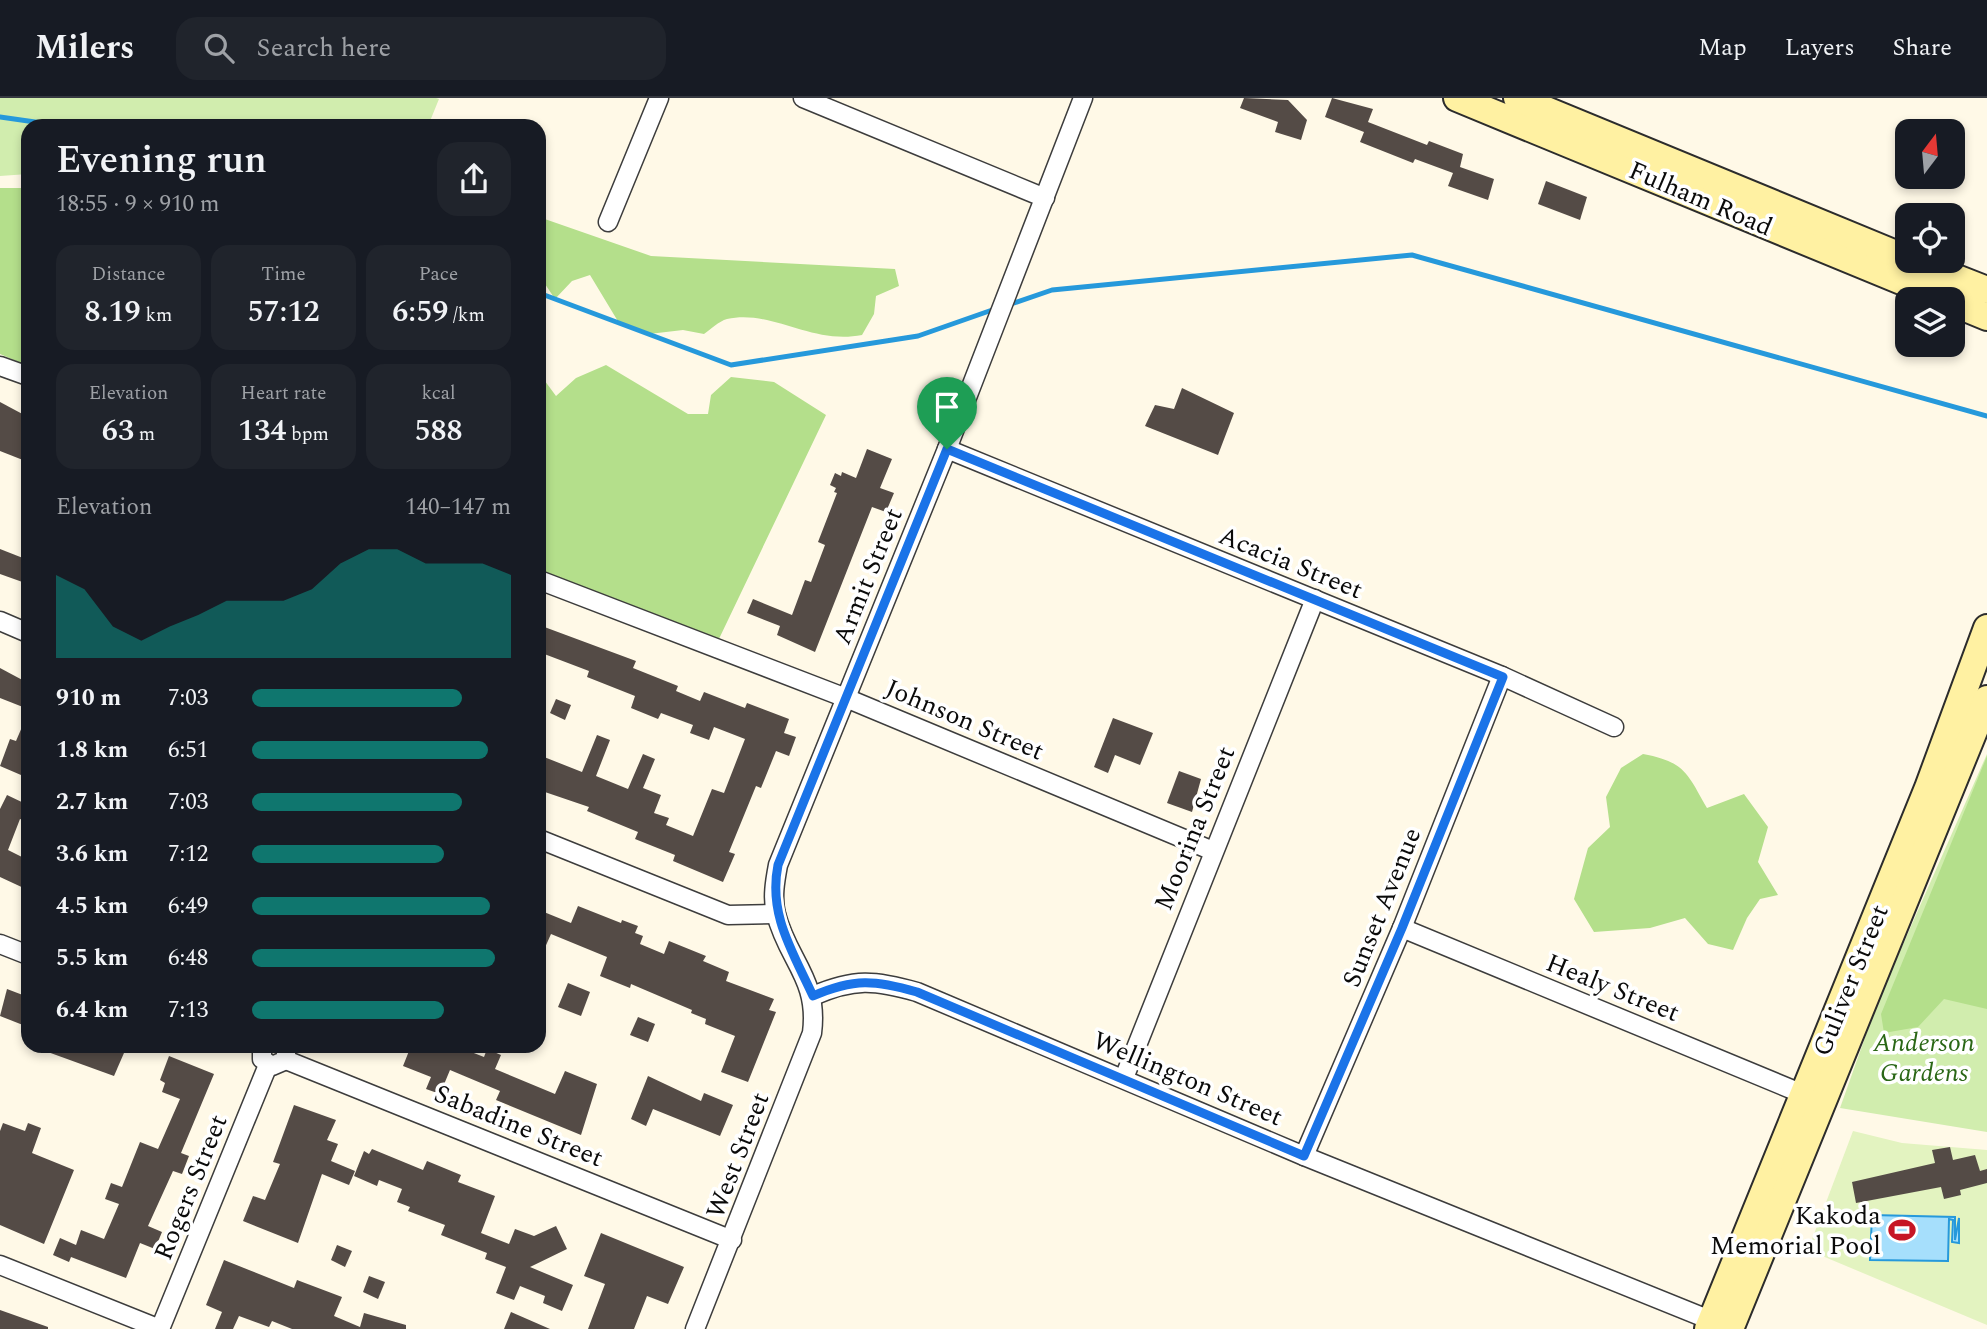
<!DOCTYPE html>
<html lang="en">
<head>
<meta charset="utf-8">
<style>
	:root { --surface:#171b24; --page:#20242c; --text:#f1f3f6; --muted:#9ea1a6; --line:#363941; --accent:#0f766e }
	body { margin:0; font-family:Spectral,serif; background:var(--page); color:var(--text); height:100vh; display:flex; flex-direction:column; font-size:26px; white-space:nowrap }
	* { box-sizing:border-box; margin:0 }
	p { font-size:23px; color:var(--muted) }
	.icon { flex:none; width:38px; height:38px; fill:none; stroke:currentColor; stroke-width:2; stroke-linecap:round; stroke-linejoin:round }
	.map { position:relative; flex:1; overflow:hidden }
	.side { position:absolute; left:21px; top:21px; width:525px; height:934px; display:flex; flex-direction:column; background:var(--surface); border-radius:21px; box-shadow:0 4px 10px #0003 }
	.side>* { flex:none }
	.needle { width:46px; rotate:16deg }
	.buttons { position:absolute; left:1895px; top:21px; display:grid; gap:14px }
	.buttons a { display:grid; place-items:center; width:70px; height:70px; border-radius:14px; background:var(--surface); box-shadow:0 4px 10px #0003; font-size:35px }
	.pin { position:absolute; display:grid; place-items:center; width:60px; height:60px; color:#fff; margin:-72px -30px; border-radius:50% 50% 50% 0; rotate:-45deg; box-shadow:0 0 7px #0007 }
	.pin .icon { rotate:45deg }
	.round { display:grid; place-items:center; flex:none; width:74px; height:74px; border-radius:21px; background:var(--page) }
	.head { display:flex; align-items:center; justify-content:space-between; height:119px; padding:0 35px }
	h1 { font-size:38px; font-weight:600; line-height:52px }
	.figures { display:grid; grid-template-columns:repeat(3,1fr); gap:10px; height:119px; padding:7px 35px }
	.figures div { display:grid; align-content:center; border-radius:18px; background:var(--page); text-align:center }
	.figures b { font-size:30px; font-weight:600 }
	.figures small { font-size:19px; font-weight:400 }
	.figures p { font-size:19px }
	.chart { height:196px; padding:14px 35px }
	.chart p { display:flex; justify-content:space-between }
	.chart svg { width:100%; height:126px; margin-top:7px; fill:var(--accent); opacity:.7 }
	ul { padding:0 35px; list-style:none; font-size:23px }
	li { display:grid; grid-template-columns:112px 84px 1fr; align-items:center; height:52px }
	li i { height:18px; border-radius:9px; background:var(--accent) }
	header { display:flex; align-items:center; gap:42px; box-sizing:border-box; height:98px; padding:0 35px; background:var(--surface); border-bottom:2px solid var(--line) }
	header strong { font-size:33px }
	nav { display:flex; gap:38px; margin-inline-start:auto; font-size:24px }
	.search { width:490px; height:63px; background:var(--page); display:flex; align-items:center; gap:18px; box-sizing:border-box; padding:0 24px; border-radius:21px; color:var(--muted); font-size:26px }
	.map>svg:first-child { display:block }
</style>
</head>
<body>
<header>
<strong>Milers</strong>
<div class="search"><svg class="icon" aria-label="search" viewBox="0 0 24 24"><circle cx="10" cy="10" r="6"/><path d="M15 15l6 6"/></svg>Search here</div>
<nav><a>Map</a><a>Layers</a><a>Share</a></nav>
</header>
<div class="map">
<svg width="1987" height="1231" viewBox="0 0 1987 1231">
	<rect width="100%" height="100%" fill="#fff9e7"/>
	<g fill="#d1edae">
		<polygon points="0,0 436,0 439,1 428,28 28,28 28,76 0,78"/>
		<polygon points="1987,656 1987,1034 1840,1010 1878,903"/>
	</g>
	<g fill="#b4df8b">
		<polygon points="0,90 28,90 28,268 0,256"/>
		<path d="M539,119L651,158L895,171L899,188L876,198L874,216L862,237C811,247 772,211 727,221C719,223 710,232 704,236L683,232L649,236L619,225L590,177L572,183L555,201L539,177Z"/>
		<polygon points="606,267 688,316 708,316 711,297 731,279 774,284 826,317 717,545 539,474 539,275 556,298 576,280"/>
		<path d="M1643,656C1685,664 1687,675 1707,710L1744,696L1768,729L1758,764L1778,797L1760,801L1747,820L1733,852L1708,846L1685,820L1650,830L1594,834L1574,801L1588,750L1610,729L1606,699L1621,670Z"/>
		<polygon points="1987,658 1987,911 1944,901 1918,929 1884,935 1881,916"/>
	</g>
	<polygon fill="#e3f3c0" points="1853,1033 1902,1045 1987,1052 1987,1227 1808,1152"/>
	<polygon fill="#a6dffc" stroke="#2699db" stroke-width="2" points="1872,1117 1955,1119 1955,1142 1959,1120 1959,1145 1952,1144 1953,1122 1949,1121 1948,1163 1870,1162"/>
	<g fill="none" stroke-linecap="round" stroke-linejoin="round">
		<g stroke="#2699db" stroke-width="5">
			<polyline points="0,19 63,28"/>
			<polyline points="539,195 731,267 918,238 995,211"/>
			<polyline points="1008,207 1052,192 1412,157 1987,318"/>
		</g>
	</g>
	<g fill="#544b46">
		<polygon points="1244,0 1288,2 1307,22 1301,42 1275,34 1278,24 1240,10"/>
		<polygon points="1332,0 1373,11 1368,24 1427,47 1429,43 1463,56 1460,69 1494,81 1488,102 1448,88 1453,75 1415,61 1413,65 1360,44 1364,34 1325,19"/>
		<polygon points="1546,83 1587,99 1580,122 1538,106"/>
		<polygon points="1182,290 1234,315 1218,357 1145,328 1155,307 1174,311"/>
		<polygon points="0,304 28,319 28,364 0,353"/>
		<polygon points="867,351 892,361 880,390 894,395 886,414 872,409 815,554 777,537 780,528 747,515 753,501 792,517 805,482 811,484 825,447 818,444 837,395 834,394 836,390 830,387 835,375 841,378 842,374 856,380"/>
		<polygon points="0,451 28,462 28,486 0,476"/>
		<polygon points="539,527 636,563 633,570 678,588 676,593 700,603 704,594 745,610 747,605 789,621 784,635 796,639 789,658 776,653 761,690 756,688 729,754 735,756 723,784 673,763 675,757 635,741 638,734 587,713 589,709 539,692 539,657 582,674 597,637 610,642 596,678 628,691 643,656 655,661 643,690 661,697 654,715 669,720 666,727 693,738 712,691 724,695 745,641 714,629 709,642 690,635 693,627 661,615 658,621 631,610 635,598 587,579 589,573 539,554"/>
		<polygon points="0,570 28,585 28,611 0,600"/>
		<polygon points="556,601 571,607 565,622 550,615"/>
		<polygon points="28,615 28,680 0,668 10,641 16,643"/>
		<polygon points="1113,620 1153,635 1140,667 1115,657 1108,675 1094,669"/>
		<polygon points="1179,673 1201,681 1192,714 1167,705"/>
		<polygon points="7,697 28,707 28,724 20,721 8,752 28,762 28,792 0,779 0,711"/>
		<polygon points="578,808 621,825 622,822 638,828 635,835 643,838 640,846 664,856 669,843 706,858 703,863 729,874 726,883 774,901 769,912 776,914 748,984 721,974 735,938 705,926 706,921 691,915 692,912 631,886 630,890 600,878 607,859 551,836 539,863 539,812 571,825"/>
		<polygon points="568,885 590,894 581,918 558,909"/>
		<polygon points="7,891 28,899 28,929 0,918"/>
		<polygon points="638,919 655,926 648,944 630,937"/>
		<polygon points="79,948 127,948 114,978 34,949"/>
		<polygon points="411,948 456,948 484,959 487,951 501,957 495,971 555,996 565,973 597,986 581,1037 496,1002 500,993 450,972 440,996 426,991 431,979 403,968"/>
		<polygon points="169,958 214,976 181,1055 189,1058 182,1076 173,1073 148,1128 162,1134 155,1151 140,1145 126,1180 71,1159 69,1164 53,1157 60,1140 76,1147 81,1132 104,1141 119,1106 105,1101 111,1085 122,1089 140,1044 158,1051 180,1001 162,994 165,985 160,982"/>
		<polygon points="648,978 701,1003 704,995 733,1007 720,1038 653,1011 646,1028 631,1021"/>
		<polygon points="294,1007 336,1022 327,1042 338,1046 331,1063 355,1073 349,1087 322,1076 298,1145 243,1123 253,1098 265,1102 280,1066 273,1064"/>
		<polygon points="3,1025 25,1033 28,1025 41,1030 32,1055 74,1072 44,1146 0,1127 0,1033"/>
		<polygon points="1950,1049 1953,1062 1975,1057 1980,1073 1987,1071 1987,1085 1960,1092 1961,1097 1944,1101 1941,1089 1856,1105 1852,1084 1935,1065 1932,1052"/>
		<polygon points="372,1051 423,1072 427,1063 461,1077 458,1084 495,1098 481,1135 509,1146 515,1131 534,1138 556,1128 567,1151 530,1169 573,1187 562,1213 543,1205 545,1198 520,1188 514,1202 496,1195 506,1169 485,1161 487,1155 441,1137 445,1127 408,1113 410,1109 397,1104 402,1091 379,1082 377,1088 354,1078 364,1053 369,1056"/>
		<polygon points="601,1135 684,1169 668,1206 647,1198 634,1231 588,1231 605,1186 584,1178"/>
		<polygon points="337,1147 352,1153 345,1169 331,1162"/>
		<polygon points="224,1162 294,1190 297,1182 342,1199 334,1218 360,1229 364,1215 406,1227 406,1231 292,1231 272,1223 269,1229 239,1218 233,1231 215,1231 222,1214 206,1207"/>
		<polygon points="369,1178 385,1184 378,1201 363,1194"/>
		<polygon points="0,1212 48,1229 48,1231 0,1231"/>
		<polygon points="511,1214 550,1231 504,1231"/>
	</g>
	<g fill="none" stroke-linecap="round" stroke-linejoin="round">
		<defs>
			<g id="street">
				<polyline points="803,0 1045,100"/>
				<polyline points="608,124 659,0"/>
				<polyline points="0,268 28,278"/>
				<polyline points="947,351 1502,578 1614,629"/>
				<polyline points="539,482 846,600 1213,753"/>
				<polyline points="0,523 28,535"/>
				<polyline points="539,741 728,817 776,816"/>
				<polyline points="1402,830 1803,996"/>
				<polyline points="0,846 28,857"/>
				<path d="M813,898C854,880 875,882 917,894L1304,1058L1720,1226"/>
				<polyline points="262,948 262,961 272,968 286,962 286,948"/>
				<polyline points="286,962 732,1142"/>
				<polyline points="1124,980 1315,501"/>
				<polyline points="1304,1058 1402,830 1502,578"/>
				<polyline points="0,1167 160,1231 268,967"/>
				<path d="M695,1231L812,935C819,881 788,863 776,816C772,800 775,783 778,767L947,351L1083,0"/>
			</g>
			<g id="secondary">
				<polyline points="1457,0 1945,201"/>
				<polyline points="1517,0 1908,161"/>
				<polyline points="1913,163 1987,192"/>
				<polyline points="1953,205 1987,219"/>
				<polyline points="1708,1231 1928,690 1987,530"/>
				<polyline points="1730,1231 1987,601"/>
			</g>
		</defs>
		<use href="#street" stroke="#3d3d3d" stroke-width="21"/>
		<use href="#secondary" stroke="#2c2c2c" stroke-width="30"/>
		<use href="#street" stroke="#fff" stroke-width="18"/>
		<use href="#secondary" stroke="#fff1a2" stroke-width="26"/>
	</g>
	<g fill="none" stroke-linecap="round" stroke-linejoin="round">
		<defs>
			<path id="route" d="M947,351L1503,579L1402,830L1304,1058L917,894C875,882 854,880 813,898C793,854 768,817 778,767Z"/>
		</defs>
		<use href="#route" stroke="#fff" stroke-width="14"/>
		<use href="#route" stroke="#1a73e8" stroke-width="9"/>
	</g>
	<defs>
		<symbol id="stadium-bare" viewBox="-9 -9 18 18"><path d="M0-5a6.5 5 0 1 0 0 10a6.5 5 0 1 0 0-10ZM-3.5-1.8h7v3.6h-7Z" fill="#c61625" stroke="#fff" stroke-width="2.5" paint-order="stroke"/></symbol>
	</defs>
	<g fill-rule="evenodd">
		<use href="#stadium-bare" x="1883" y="1113" width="38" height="38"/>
	</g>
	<g text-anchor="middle" stroke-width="7" stroke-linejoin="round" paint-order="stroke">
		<g font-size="26" fill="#0a0a0a" stroke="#fff">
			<text transform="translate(1701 100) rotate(23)" y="9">Fulham Road</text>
			<text transform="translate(1291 464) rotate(22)" y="9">Acacia Street</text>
			<text transform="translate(867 478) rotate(-68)" y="9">Armit Street</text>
			<text transform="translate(965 621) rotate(23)" y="9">Johnson Street</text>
			<text transform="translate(1194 730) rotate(-68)" y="9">Moorina Street</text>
			<text transform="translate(1381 809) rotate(-68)" y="9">Sunset Avenue</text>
			<text transform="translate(1850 882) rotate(-68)" y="9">Guliver Street</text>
			<text transform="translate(1613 889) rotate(22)" y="9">Healy Street</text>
			<text transform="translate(1188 980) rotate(23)" y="9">Wellington Street</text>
			<text transform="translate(519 1027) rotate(22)" y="9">Sabadine Street</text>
			<text transform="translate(737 1057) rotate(-69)" y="9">West Street</text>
			<text transform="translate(190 1089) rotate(-68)" y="9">Rogers Street</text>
		</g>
		<g font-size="26" font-style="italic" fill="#2a6716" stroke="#fff">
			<text x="1924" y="953">Anderson<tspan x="1924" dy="30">Gardens</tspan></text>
		</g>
		<g font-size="26" fill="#0a0a0a" stroke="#fff" text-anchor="end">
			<text x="1881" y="1126">Kakoda<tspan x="1881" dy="30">Memorial Pool</tspan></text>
		</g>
	</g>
</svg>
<div class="buttons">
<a><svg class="needle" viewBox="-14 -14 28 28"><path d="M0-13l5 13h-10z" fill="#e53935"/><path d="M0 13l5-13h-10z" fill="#9ea1a6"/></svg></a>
<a><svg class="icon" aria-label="locate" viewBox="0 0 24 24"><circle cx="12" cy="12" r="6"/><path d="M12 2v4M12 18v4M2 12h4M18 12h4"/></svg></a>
<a><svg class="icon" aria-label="layers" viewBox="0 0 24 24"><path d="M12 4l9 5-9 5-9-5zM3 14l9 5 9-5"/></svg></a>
</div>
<div class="pin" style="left:947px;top:351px;background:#1e9e55"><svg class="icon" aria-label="arrive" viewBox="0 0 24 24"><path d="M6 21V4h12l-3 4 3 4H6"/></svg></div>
<section class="side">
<div class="head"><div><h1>Evening run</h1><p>18:55 · 9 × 910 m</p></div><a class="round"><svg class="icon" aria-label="share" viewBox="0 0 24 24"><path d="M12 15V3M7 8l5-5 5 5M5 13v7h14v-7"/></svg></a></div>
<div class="figures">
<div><p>Distance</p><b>8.19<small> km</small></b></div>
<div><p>Time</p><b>57:12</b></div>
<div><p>Pace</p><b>6:59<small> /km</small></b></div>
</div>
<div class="figures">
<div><p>Elevation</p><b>63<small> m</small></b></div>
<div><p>Heart rate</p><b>134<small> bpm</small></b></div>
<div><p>kcal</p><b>588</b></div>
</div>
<div class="chart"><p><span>Elevation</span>140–147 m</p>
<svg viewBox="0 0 160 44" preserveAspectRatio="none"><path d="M0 44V15L10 20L20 33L30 38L40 33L50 29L60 24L70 24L80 24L90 20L100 11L110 6L120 6L130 11L140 11L150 11L160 15V44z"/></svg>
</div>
<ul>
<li><b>910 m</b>7:03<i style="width:81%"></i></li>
<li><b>1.8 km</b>6:51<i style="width:91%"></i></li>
<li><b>2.7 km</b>7:03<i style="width:81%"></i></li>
<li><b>3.6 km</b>7:12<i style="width:74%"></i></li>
<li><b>4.5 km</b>6:49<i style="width:92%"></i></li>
<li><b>5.5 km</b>6:48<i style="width:94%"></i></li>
<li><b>6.4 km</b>7:13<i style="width:74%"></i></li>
</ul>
</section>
</div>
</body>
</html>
